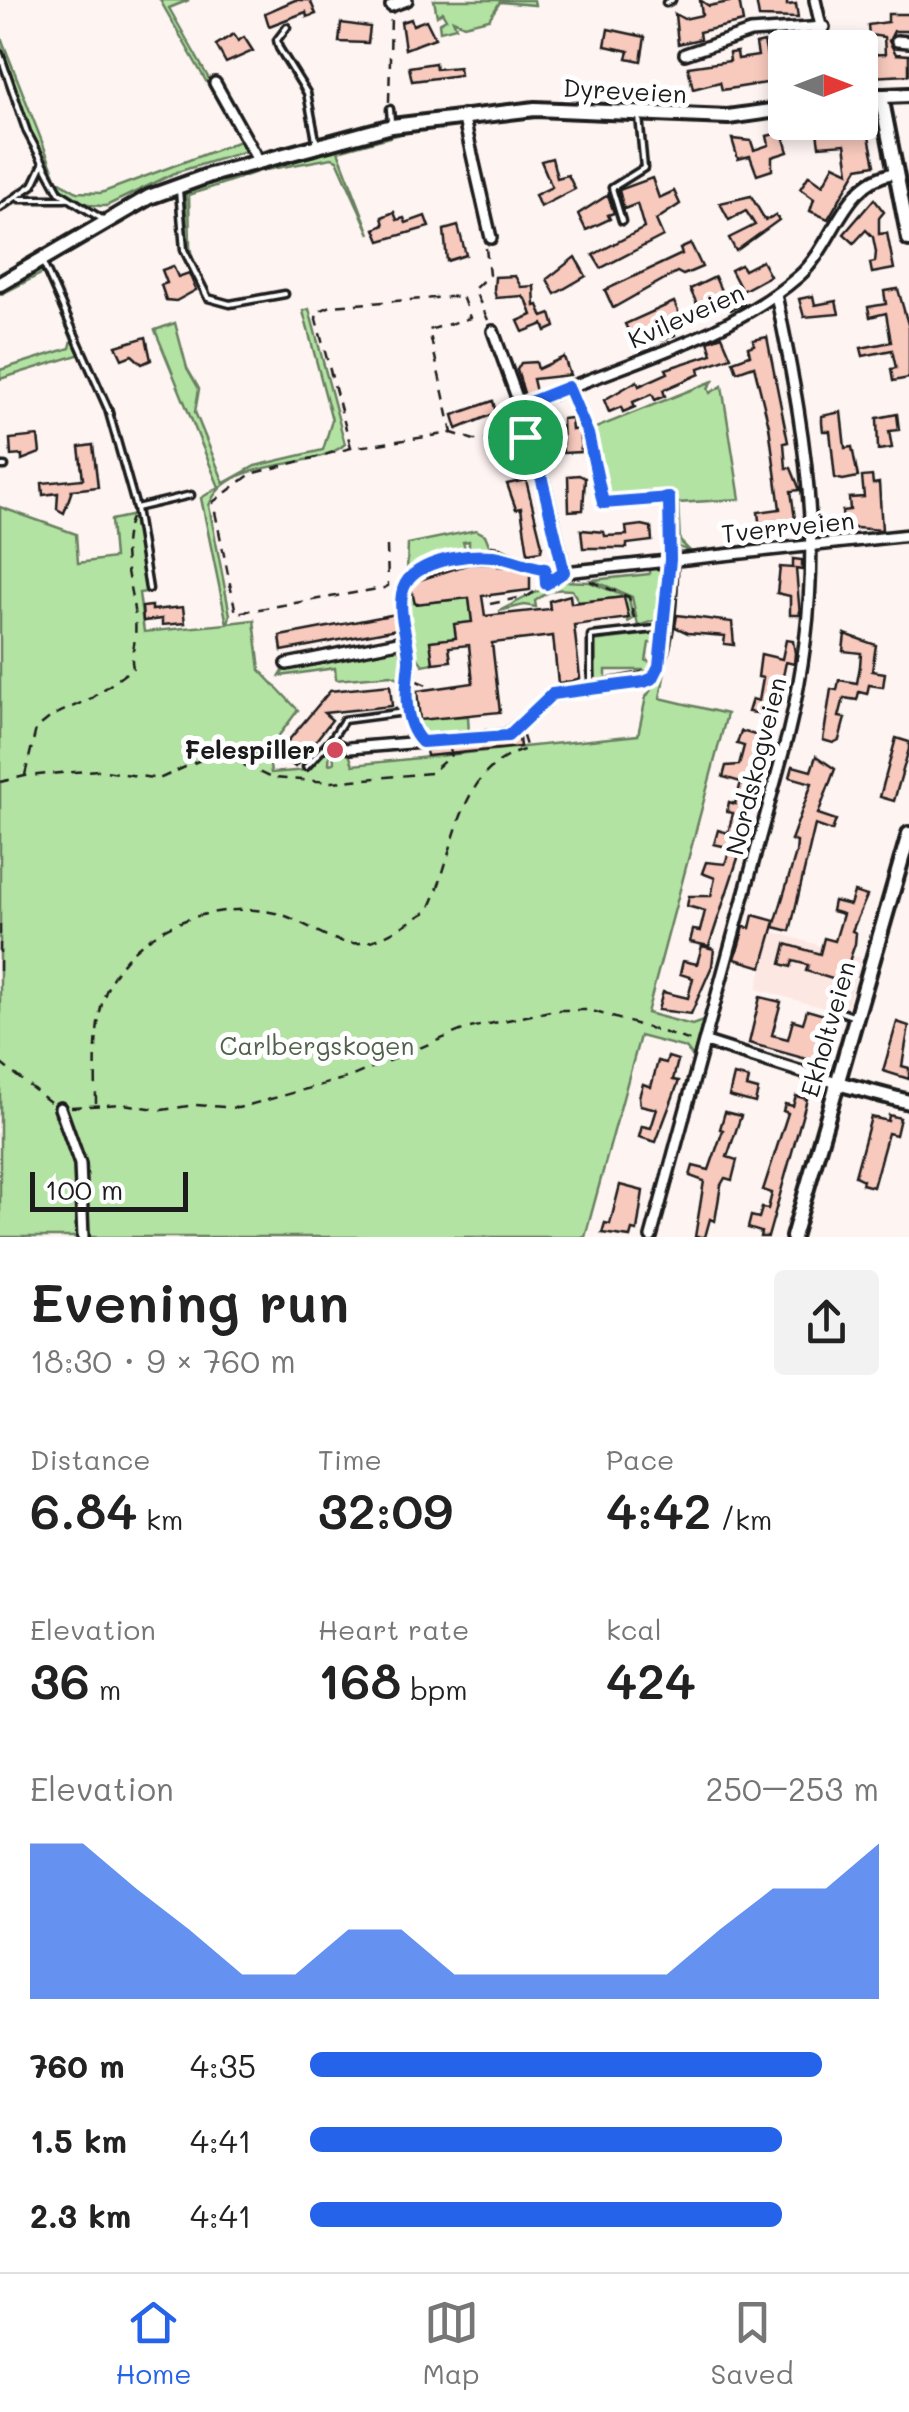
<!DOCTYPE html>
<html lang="en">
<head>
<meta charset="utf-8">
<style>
	:root { --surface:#fff; --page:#f2f2f2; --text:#222; --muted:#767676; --line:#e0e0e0; --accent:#2563eb }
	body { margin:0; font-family:Mali,sans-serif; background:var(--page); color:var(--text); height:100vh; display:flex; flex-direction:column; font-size:38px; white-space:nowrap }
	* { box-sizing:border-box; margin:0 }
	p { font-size:32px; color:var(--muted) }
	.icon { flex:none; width:55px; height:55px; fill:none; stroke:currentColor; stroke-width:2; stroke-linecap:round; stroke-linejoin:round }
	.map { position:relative; height:1237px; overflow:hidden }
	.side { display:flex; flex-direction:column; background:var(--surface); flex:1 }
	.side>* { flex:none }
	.needle { width:65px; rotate:90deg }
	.fabs { position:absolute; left:768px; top:30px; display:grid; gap:20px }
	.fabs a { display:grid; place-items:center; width:110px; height:110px; border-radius:10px; background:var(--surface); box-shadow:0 5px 15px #0003; font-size:50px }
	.scale { position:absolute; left:30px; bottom:25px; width:158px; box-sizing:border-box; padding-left:10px; border:5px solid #1c1c1c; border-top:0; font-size:28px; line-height:35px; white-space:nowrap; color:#1c1c1c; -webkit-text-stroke:8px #fff; paint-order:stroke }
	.pin { position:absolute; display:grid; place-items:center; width:85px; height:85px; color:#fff; margin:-42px; border:5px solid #fff; border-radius:50%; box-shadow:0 2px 10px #0007 }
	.round { display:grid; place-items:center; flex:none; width:105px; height:105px; border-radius:10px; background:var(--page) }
	.summary { display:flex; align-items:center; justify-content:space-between; height:170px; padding:0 30px }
	h1 { font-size:55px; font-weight:600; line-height:75px }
	.stats { display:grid; grid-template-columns:repeat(3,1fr); gap:15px; height:170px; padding:10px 30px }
	.stats div { display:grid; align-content:center }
	.stats b { font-size:50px; font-weight:600 }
	.stats small { font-size:28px; font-weight:400 }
	.stats p { font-size:28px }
	.chart { height:280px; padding:20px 30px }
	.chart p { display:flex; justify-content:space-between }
	.chart svg { width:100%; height:180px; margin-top:10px; fill:var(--accent); opacity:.7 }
	ul { padding:0 30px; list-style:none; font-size:32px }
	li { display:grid; grid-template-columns:160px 120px 1fr; align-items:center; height:75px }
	li i { height:25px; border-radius:12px; background:var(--accent) }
	.dock { display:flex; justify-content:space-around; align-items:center; height:140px; border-top:2px solid var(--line); background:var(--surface); font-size:28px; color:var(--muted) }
	.dock a { display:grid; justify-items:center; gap:5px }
	.dock .active { color:var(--accent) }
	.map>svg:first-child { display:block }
</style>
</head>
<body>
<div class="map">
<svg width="909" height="1237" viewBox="0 0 909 1237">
	<rect width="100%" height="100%" fill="#fef4f2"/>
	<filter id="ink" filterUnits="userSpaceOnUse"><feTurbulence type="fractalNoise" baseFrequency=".01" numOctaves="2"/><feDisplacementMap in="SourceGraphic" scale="20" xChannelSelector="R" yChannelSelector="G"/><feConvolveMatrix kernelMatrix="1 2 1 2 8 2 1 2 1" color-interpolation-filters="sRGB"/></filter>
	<g filter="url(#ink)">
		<polygon fill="#fce7e2" points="771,931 861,958 845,1014 757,989"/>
		<g fill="#b3e3a3" stroke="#688060" stroke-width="2.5">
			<path d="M160,0H189L169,8L249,150L177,172L106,206C91,207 74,201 63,189C39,165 0,69 0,35L57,180L77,192L101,193L240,141Z"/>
			<polygon points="434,0 534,0 535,5 500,2 489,19 464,25 453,20 456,27 440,31 439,23 446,19 442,12 437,16"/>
			<polygon points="437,124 338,151 370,234 337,160 332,158 260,171 189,195 190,247 195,269 187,245 186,189"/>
			<polygon points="35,269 44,270 81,354 0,379 0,370 70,348 72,340 43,273 0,295"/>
			<path d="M309,309L345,444C314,472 226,455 209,506L230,615L228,623L254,620L260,670L298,710L268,750L271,773L307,770L330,746L329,764L334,763L333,747L348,751L353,765L638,735L646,697L661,675L670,645L660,698L727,714L647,1013L692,1025L703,1021L693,1057L686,1048L640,1036L585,1237H0V507L76,534L78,563L114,558L111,520L135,515L146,592L139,593L144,632L227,624L201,498L219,487L155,330L175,323L187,368L199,389L195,412L224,483L255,466L323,450L332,420L303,311Z"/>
			<path d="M619,370L576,393L591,430L713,381L708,388L710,393L722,386L740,499L678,503L680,541L690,551L675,546L670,497L600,501C588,464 582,428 567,392Z"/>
			<polygon points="476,530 485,535 492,552 501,547 542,566 560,565 542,567 469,553 469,541 463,542 467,554 407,574 408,544"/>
			<polygon points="649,566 665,572 660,619 638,626 632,597 592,580 649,574"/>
			<path d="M409,580L415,604L469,598L472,622L455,624L456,638L431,641L433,663L423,665C406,646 394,605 409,580Z"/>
			<path d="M558,581L590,582L629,598L633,619L628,622L623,597L579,602L572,590C554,588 550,590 535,601L536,607L524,605L499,611Z"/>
			<polygon points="659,633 657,643 649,643 646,661 654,662 651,673 645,677 643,670 606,670 606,681 596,681 592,641"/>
			<polygon points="395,645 406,656 402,679 391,675 336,680 335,668 280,676 285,668"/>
			<polygon points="408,686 417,691 420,719 468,716 469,735 421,735"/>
		</g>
		<g fill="#f8c9bd" stroke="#1c1c1c" stroke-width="2.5">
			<polygon points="295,0 310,0 316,14 307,17 306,12 269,26 265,13"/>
			<polygon points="700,0 709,6 739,0 743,22 699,32 700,39 678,44 675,14 684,19 702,15"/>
			<polygon points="756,0 787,0 787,5 796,4 798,18 759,17"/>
			<polygon points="888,14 909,14 909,31 894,31 889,41 896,54 909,55 909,75 869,77 869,71 860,71 860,55 885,54 884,37 869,35 868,25 888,22"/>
			<polygon points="411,19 413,25 426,20 435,38 405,49 401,22"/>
			<polygon points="341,23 370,27 368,43 339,42"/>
			<polygon points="608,29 645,37 641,61 627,58 629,51 605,46"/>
			<polygon points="234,34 238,41 244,37 253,51 226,63 216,45"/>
			<polygon points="764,42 767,56 785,54 785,80 722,90 720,82 693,89 688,67 730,61 729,53 737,52 738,59 758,56 756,44"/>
			<polygon points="435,63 436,69 459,67 460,75 412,81 409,67"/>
			<polygon points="831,122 866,122 875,165 858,168 828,219 810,211 814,199 800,189 809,175 823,185 834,165 849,172 845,144 819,146 816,125"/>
			<polygon points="782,132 788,152 772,157 772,170 757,175 750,156 738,159 732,139 751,141 754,150 769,145 767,136"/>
			<polygon points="552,158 557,178 568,175 575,189 540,207 535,195 552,187 541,161"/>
			<polygon points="652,178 659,198 674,191 680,204 656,220 663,236 601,268 593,255 644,228 637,204 624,209 619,190"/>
			<polygon points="608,195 614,213 608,215 610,219 586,230 578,214"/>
			<polygon points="751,196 765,220 776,215 779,220 736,251 729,238 755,225 746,211 729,220 720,203"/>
			<polygon points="874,199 884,212 879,218 879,234 887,233 894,269 872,273 870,263 875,262 876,252 873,237 866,230 854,243 844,234"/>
			<polygon points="394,212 397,220 404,218 406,223 425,216 429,227 380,241 375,229 384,225 382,217"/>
			<polygon points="458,226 466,255 447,261 444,230"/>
			<polygon points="691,244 702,267 683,275 677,272 613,308 605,290 682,254 680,249"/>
			<polygon points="575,257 586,276 555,294 547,279"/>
			<polygon points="762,261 770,276 742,291 731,270 741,265 744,270"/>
			<polygon points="173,266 178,277 189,273 196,290 176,301 166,300 161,285 167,283 162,270"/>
			<polygon points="515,276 521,287 534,286 535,306 538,305 543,317 551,314 555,327 546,331 543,324 523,332 518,321 532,315 527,301 522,296 496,298 494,290 495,277"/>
			<polygon points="715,277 722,293 734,286 744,304 731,310 722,294 698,306 690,289"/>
			<polygon points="898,289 909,328 909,378 893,381 891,369 896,368 892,350 863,356 861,348 891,342 886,313 870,317 868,307 886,304 884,291"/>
			<polygon points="813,296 815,305 836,301 839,314 804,317 799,299"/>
			<polygon points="674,302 681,318 670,322 675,335 663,340 655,329 633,340 625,324"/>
			<polygon points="722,336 731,357 699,368 700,374 663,390 665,396 655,400 652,394 633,402 635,407 623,412 621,407 609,412 604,400 637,381 639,386 668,373 666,369 712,354 708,341"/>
			<polygon points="146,337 151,360 142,364 132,355 122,359 116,346"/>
			<polygon points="767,337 788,442 784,443 786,468 791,468 800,490 791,491 796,526 760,530 758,512 780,509 769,426 754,366 737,372 733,361 750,355 748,347 754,345 753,340"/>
			<polygon points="564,357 570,375 533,379 536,392 525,396 517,370 521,363 536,362 538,369"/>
			<polygon points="493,401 496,413 457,429 453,415"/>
			<polygon points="841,412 845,448 852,447 858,477 843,480 835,478 830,431 823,431 822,423 822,416"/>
			<polygon points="897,414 899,430 889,431 892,448 878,450 877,418"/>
			<polygon points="571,418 572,430 579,429 581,452 563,453 562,419"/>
			<polygon points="38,436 40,453 22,460 22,455 11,456 10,439"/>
			<polygon points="93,445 98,487 72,490 64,513 57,509 58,493 43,495 42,483 83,479 79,447"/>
			<polygon points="579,475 585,478 583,510 569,511 568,476"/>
			<polygon points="872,476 873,484 879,483 882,530 843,527 842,511 850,510 849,498 864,497 862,477"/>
			<polygon points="526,480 542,545 541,551 528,553 521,508 516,509 507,484"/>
			<polygon points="642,525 651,527 652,541 627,544 627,548 583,548 581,530 604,532 605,536 627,535 626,527"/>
			<polygon points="492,546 500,547 498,566 530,569 530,590 482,596 485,616 550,609 549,601 570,595 571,603 624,597 629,618 574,625 580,678 572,681 558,683 553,636 492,643 500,712 420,720 417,691 473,683 469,645 449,647 451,661 433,663 430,641 456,638 454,624 472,622 469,598 415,604 410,583 469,564 490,564"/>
			<polygon points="793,559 802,560 802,570 796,569 800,615 790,615 790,596 777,593 780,567 793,568"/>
			<polygon points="152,606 152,610 183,607 185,623 162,625 162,619 143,621 142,607"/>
			<polygon points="396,614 397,629 282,651 280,636"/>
			<polygon points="677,615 732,622 734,645 724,644 725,636 688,633 675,627"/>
			<polygon points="845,634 876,645 872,671 885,673 883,687 869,685 867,694 859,692 857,700 844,698 839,717 845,718 839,740 833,743 823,740 831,689 837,690 839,680 857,683 860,666 861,653 843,651"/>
			<polygon points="786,640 793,641 795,653 794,664 786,662 781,686 771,684 768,700 780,703 776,715 748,712 752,699 759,701 763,678 758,677 761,654 782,659"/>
			<polygon points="390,685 392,706 324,713 332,720 295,767 278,753 330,691"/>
			<polygon points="741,731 766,738 736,849 714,844 718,830 728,833 733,813 727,812 729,802 735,804 741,782 723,777 726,766 739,765 744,746 737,744"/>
			<polygon points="519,738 520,747 427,756 426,750"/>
			<polygon points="896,738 909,742 909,749 894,801 880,797"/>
			<polygon points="816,756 835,769 818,814 836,820 832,831 815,825 790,931 774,927 796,853 797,842 791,840 812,783 790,777 793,766 811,771"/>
			<polygon points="730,849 740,852 709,946 690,942 693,930 700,931 705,911 687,906 689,896 711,896 715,878 702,873 706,862 725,864"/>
			<polygon points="854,892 867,896 852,931 856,933 855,944 842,982 806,971 808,965 793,961 791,967 781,964 786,944 820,954 824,938 835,941 843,914 832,911 834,901 850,905"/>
			<polygon points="753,915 775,921 762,967 735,959 744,927 750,928"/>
			<polygon points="702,946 714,949 712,966 691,1014 658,1010 663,992 688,998 693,978 680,974 683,961 697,964"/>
			<polygon points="760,997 781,1002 772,1035 788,1039 793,1020 803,1023 807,1010 828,1016 817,1062 749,1043"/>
			<polygon points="897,1022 909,1026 902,1066 909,1068 909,1079 883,1071"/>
			<polygon points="668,1057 678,1060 673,1080 679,1081 656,1142 639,1137 642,1126 651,1128 657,1109 640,1105 639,1097 643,1084 651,1087 658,1061 666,1063"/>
			<polygon points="734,1075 749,1079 747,1087 758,1090 755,1103 729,1096"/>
			<polygon points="796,1096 807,1099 768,1237 760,1237 761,1232 748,1228 751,1216 759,1218 762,1208 768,1209 772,1193 763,1190 788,1113 783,1111 785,1104 793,1106"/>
			<polygon points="725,1112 741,1116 727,1157 737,1160 732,1180 725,1178 721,1185 715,1221 710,1219 705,1237 695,1237 704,1181 690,1176 693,1166 709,1170 723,1130 720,1129"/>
			<polygon points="889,1115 900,1118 896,1135 888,1133 873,1187 862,1184 863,1180 855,1176 871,1117 888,1121"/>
			<polygon points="620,1185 643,1191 637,1231 632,1230 630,1237 602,1233 605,1223 610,1224"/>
		</g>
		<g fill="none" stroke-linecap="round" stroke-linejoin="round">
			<defs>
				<g id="lane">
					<polyline points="666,3 672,0"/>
					<polyline points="287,27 277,40 279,48 307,93 317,145"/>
					<polyline points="0,54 27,132 59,192 105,221"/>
					<polyline points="390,109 391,121"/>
					<polyline points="179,190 184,250 208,298 230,304 285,294"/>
					<polyline points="20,199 65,199"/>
					<polyline points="0,208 33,185 43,164"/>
					<polyline points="622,221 612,188 644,168 639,116"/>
					<polyline points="43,263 108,409 136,508 191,495"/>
					<polyline points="0,466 5,466"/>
					<polyline points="136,508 149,589"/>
					<polyline points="591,688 591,636 664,628"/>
					<polyline points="331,740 344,720 405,712"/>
					<polyline points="306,767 331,740 350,748"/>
					<polyline points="841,1012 855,1017"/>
				</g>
				<g id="street">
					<polyline points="815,0 826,48"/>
					<polyline points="391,6 407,0"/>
					<polyline points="897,41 909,42"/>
					<polyline points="685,54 750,32 824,27"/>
					<polyline points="215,83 259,162"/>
					<polyline points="463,115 491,238"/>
					<path d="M493,331L520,406L548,396C632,361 730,336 799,276C836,243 842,181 895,173"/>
					<polyline points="520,406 518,421 543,480 565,572 909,535"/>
					<path d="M287,664L403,641C418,669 393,712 422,742H432L507,735L552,695L653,677C675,635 673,546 669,498L603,503"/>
					<polyline points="350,748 422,742"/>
					<polyline points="706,1042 837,1083"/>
					<polyline points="60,1108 80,1164 83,1237"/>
					<path d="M651,1237L788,734C828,571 810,456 776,295"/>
				</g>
				<g id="secondary">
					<polyline points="881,96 909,239"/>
					<polyline points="860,97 909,95"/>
					<polyline points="0,284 149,197 210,175 392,126 535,109 728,117 785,109"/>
					<polyline points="837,1083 909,1102"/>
					<polyline points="793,1237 909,834"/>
				</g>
			</defs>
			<use href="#lane" stroke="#1c1c1c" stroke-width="11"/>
			<use href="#street" stroke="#1c1c1c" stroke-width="16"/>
			<use href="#secondary" stroke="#1c1c1c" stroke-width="20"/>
			<g stroke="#1c1c1c" stroke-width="2.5" stroke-dasharray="10 8" stroke-linecap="butt">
				<polyline points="389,102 391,15"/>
				<polyline points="486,248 489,275 474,289 488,320"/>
				<polyline points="573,398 588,434 601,495"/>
				<polyline points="351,447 316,319 317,312 331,306 462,296 470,318 429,330 452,433"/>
				<polyline points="387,546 388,586 384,588 236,613 213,502 251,474 351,448 452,433 474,440 514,438"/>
				<polyline points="590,581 629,597 636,625"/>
				<polyline points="490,604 528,596 557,577"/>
				<polyline points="402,630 404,584 413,573 432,565 492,555 555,570"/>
				<polyline points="417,681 429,686"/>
				<path d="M25,775L36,729L52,716L92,698L133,668C130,654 134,650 135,637C139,599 114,556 131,518"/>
				<polyline points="0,782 25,776 98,770 159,779 207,757 225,756 271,778 332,782 431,773 451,755 450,748"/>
				<polyline points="0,925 0,976"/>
				<polyline points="0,1063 50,1102"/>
				<path d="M96,1103C96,1069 93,1031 104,997C126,930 212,899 275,913C305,919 329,946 360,943C383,941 408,922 428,911C457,854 454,768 527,749L522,733"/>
				<polyline points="71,1107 123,1104 162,1110 195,1105 238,1108 350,1077 465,1029 555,1010 589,1010 695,1042"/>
			</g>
			<use href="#lane" stroke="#fff" stroke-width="4"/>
			<use href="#street" stroke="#fff" stroke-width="9"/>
			<use href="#secondary" stroke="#fff" stroke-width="12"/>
		</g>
	</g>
	<g fill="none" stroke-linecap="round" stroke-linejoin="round" filter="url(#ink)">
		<defs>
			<path id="route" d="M568,387L588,434L603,503L669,498L670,560L659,666L653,678L644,682L552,694L508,736L422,742C402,722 406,687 409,662C410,643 398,619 402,594C407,561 466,553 493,556C511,558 528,567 545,569L546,584L564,572L542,480L518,412L520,406Z"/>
		</defs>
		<use href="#route" stroke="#fff" stroke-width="20"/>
		<use href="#route" stroke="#2563eb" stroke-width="12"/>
	</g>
	<circle fill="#d1495b" stroke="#fff" stroke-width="4" cx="335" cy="750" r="10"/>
	<g text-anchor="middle" stroke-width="10" stroke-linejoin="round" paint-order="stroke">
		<g font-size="25" fill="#1c1c1c" stroke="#fff">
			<text transform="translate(625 91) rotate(3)" y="9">Dyreveien</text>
			<text transform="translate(686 316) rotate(-24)" y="9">Kvileveien</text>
			<text transform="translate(788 527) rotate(-6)" y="9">Tverrveien</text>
			<text transform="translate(756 766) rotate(-76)" y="9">Nordskogveien</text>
			<text transform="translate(828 1029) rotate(-74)" y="9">Ekholtveien</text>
		</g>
		<g font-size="25" font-weight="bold" fill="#1c1c1c" stroke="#fff" text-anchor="end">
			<text x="315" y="759">Felespiller</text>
		</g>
		<g font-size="25" fill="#51624b" stroke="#fff">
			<text x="317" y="1055">Carlbergskogen</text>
		</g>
	</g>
</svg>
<div class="fabs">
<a><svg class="needle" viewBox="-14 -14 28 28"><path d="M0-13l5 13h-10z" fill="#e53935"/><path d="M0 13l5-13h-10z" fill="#767676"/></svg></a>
</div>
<div class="scale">100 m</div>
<div class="pin" style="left:525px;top:437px;background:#1e9e55"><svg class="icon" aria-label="arrive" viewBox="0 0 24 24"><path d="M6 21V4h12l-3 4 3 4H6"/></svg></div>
</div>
<section class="side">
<div class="summary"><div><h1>Evening run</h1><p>18:30 · 9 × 760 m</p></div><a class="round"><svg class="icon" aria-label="share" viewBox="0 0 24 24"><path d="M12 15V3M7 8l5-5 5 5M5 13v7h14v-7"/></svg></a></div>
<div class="stats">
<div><p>Distance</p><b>6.84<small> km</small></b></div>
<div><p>Time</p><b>32:09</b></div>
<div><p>Pace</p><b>4:42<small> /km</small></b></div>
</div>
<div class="stats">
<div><p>Elevation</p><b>36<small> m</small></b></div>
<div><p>Heart rate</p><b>168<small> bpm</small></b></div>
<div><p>kcal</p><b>424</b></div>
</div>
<div class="chart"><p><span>Elevation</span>250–253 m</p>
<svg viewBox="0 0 160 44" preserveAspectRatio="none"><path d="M0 44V6L10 6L20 17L30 27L40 38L50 38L60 27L70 27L80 38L90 38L100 38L110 38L120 38L130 27L140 17L150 17L160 6V44z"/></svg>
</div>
<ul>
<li><b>760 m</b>4:35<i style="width:90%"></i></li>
<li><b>1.5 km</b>4:41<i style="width:83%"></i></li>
<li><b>2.3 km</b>4:41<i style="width:83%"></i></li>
</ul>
</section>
<nav class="dock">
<a class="active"><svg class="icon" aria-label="home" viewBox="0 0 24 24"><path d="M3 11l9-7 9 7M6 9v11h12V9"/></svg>Home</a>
<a><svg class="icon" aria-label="map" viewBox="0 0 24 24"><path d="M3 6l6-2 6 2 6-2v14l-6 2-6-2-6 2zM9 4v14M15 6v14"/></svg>Map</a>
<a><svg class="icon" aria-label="saved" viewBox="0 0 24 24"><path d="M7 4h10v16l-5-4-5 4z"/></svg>Saved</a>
</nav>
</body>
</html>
